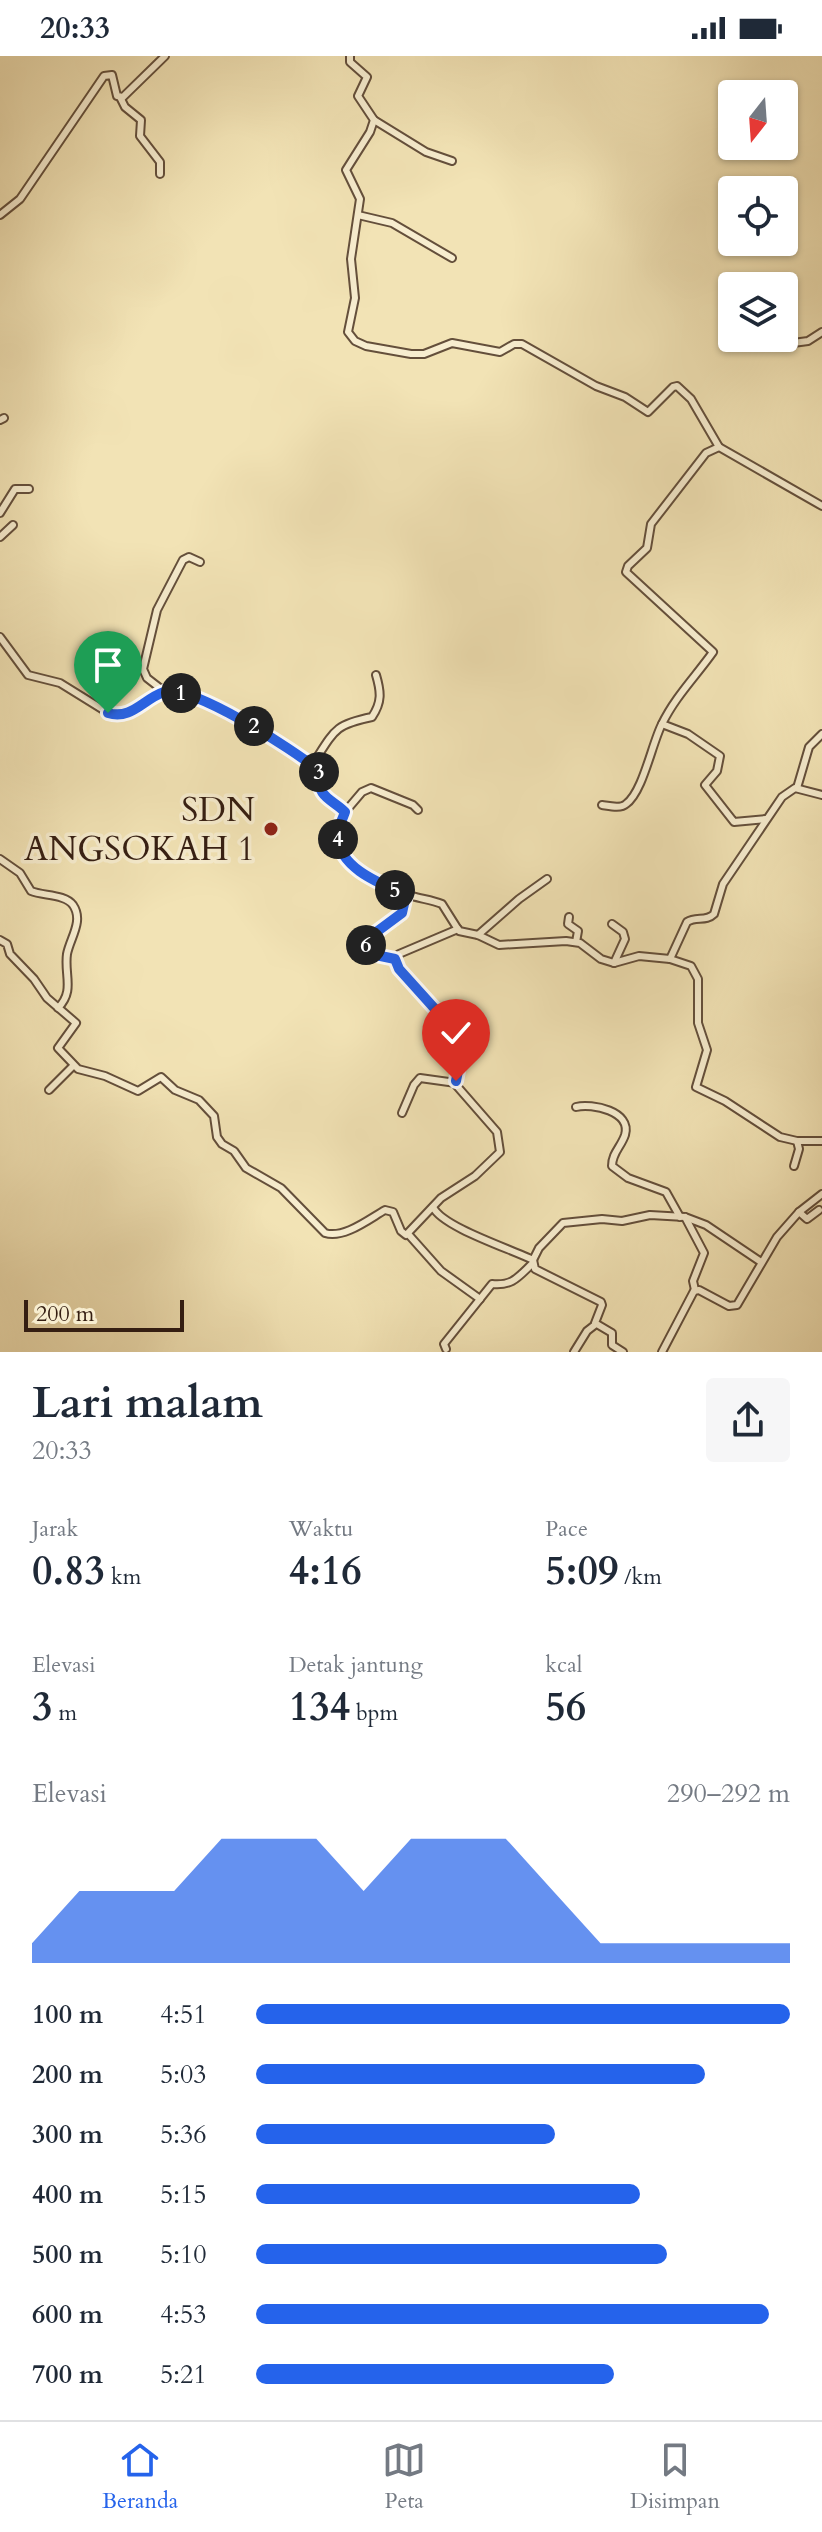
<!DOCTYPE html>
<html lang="id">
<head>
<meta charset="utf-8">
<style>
	:root { --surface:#fff; --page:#f6f6f7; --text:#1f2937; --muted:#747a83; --line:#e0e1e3; --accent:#2563eb }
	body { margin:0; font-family:Cardo,serif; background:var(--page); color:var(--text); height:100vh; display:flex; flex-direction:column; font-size:30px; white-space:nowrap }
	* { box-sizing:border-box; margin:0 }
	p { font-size:26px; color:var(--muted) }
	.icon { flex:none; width:44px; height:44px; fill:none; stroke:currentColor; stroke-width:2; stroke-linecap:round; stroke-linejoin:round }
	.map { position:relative; height:1296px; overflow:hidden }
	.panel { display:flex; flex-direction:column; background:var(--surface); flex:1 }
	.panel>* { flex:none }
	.needle { width:52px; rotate:197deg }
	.fabs { position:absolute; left:718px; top:24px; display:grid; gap:16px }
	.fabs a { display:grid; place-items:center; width:80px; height:80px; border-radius:8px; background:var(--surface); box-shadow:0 2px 6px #0004; font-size:40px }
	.scale { position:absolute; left:24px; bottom:20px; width:160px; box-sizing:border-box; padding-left:8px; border:4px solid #351e12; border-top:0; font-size:22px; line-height:28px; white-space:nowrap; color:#351e12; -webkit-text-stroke:6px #f7edcf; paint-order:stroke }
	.pin { position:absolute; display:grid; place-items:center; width:68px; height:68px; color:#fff; margin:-82px -34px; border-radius:50% 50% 50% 0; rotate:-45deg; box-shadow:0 0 8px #0007 }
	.pin .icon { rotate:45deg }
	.km { position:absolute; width:40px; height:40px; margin:-20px; border-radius:50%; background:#222; color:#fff; font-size:22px; line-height:40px; text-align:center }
	.round { display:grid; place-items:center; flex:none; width:84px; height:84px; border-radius:8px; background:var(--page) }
	.headline { display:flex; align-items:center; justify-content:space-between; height:136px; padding:0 32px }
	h1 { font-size:44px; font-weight:700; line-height:60px }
	.stats { display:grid; grid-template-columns:repeat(3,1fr); gap:12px; height:136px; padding:8px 32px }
	.stats div { display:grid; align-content:center }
	.stats b { font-size:40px; font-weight:700 }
	.stats small { font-size:22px; font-weight:400 }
	.stats p { font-size:22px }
	.chart { height:224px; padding:16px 32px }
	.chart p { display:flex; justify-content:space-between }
	.chart svg { width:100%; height:144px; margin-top:8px; fill:var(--accent); opacity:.7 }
	ul { padding:0 32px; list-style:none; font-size:26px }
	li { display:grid; grid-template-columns:128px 96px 1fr; align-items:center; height:60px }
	li i { height:20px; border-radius:10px; background:var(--accent) }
	.status { display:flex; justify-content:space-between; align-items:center; height:56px; padding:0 40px; background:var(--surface); direction:ltr }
	.status svg { height:22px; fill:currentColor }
	.menu { display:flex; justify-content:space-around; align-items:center; height:112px; border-top:2px solid var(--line); background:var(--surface); font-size:22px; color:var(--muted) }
	.menu a { display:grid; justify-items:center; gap:4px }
	.menu .on { color:var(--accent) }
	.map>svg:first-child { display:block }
</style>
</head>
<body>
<div class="status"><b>20:33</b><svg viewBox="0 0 49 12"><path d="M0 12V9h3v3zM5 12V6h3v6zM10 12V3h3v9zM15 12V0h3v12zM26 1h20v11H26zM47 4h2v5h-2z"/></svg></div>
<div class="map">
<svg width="822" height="1296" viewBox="0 0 822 1296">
	<rect width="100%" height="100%" fill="#f2e3b5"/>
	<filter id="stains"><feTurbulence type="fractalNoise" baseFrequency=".0025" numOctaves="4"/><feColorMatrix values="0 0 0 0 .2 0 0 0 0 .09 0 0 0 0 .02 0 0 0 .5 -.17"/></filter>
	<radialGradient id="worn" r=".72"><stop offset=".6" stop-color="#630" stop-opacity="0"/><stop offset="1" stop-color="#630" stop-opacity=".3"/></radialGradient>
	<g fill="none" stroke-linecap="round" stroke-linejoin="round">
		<defs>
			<g id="minor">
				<polyline points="350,0 350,6 367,21 358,40 374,64 370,76 346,114 360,143 351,203 355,242 348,276 355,285 366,290 411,298 424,298 452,287 500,296 514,288 522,288 596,330 625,341 648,356 673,331 677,330 691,343 719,391"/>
				<polyline points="120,41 125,51 141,64 140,80 160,106 160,118"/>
				<polyline points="374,64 426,96 452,105"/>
				<polyline points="0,159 20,143 104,20 112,19 117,40 123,41 165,0"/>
				<polyline points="358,159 392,167 452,202"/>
				<polyline points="763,291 808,285 822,276"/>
				<polyline points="0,364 4,362"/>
				<polyline points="0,457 15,433 29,433"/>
				<polyline points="0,481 13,469"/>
				<path d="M0,581L28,619L60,627L110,658L128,657L163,636H179L243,664L318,715L321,736L345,756C342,764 337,772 338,780C339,809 387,834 412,840C422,843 432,844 442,848L459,875L478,879L499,889L566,885L580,887L601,903L614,907L639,900L670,903L691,910L698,923V967L707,994L696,1031L725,1045L780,1081L797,1085H822"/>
				<polyline points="165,636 147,622 143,613 157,554 183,504 189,501 200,506"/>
				<polyline points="662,668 688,678 720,700 717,715 705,729 734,766 766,763"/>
				<path d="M318,715L316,703C335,673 337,668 372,661C382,646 381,636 376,619"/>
				<polyline points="797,732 809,691 822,678"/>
				<path d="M602,749C609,750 621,753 626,748C643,736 652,687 662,668C675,641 696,620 713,596L626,516L628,510L647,492L651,468L706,397L719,391L822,450"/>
				<polyline points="345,756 362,736 371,732 413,749 418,754"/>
				<path d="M0,803L20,817L31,835C43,840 65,838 73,849C84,865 70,882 67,898C64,919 75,935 58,952"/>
				<polyline points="569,861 568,868 578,875 576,886"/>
				<polyline points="612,868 623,876 625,883 614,907"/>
				<polyline points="478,879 519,843 547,823"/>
				<path d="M0,884L7,888L10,898L34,923L47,942L76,967L58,992L78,1013L105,1020L138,1035L161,1021L175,1034L199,1044L214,1060L217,1081L222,1088L234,1095L246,1112L281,1132L325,1177C344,1183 369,1163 385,1154L393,1156L401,1175L406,1179L441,1142L475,1120L500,1096L497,1076L456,1029L463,985L395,907L399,898L458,873"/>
				<polyline points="395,903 371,898 365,891 371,880 402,857 406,839"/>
				<path d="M670,903L687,866C696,860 706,866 714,858L723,828L782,741L795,732L822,739"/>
				<polyline points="49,1034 73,1010"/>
				<path d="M576,1051C592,1047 632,1055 625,1079C621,1091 612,1097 612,1110L628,1122L666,1136L680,1161"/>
				<polyline points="402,1057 414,1029 420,1022 456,1027"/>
				<polyline points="794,1110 799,1093 797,1085"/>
				<path d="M433,1151C442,1171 511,1193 533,1204L539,1192L563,1167L602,1163L622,1165L650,1159L685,1161L706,1169L761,1206"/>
				<polyline points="799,1156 807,1163 819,1154"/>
				<polyline points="685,1161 704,1197 693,1225 695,1234"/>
				<polyline points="409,1179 441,1215 480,1243"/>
				<polyline points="533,1204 535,1213 601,1246 602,1249 595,1267 612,1277 612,1289 623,1296"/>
				<path d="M446,1293L444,1288L492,1228C513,1230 518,1221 533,1207"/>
				<polyline points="574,1296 587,1275 596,1268"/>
				<polyline points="662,1296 694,1235 699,1234 729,1250 737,1249 777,1181 799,1156 822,1138"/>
			</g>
		</defs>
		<use href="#minor" stroke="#644f3b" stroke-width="10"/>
		<use href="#minor" stroke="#f7edcf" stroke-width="6"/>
	</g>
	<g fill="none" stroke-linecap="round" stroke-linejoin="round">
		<defs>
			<path id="route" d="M108,657C132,664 143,643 164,636C191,627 293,694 317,713L320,719C316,741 332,743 345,756C342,765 337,772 338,782C340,813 382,828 406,839L402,857L371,880L365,891L371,898L395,903L399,913L462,983L463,989L456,1025"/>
		</defs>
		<use href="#route" stroke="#fff" stroke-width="16"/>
		<use href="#route" stroke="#2563eb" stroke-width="10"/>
	</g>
	<circle fill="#8f2418" stroke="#f7edcf" stroke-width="3" cx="271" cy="773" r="8"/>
	<g text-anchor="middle" stroke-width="7" stroke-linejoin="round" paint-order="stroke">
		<g font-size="34" fill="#351e12" stroke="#f7edcf" text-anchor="end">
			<text x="255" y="765">SDN<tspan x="255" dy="39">ANGSOKAH 1</tspan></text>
		</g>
	</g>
	<rect width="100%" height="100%" filter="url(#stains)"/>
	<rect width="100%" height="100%" fill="url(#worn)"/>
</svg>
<div class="fabs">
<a><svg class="needle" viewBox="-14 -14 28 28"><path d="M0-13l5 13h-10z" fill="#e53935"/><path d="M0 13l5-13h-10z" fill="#747a83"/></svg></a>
<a><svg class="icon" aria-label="locate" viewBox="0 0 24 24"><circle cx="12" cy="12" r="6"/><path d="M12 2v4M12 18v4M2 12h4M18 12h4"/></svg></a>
<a><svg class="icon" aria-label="layers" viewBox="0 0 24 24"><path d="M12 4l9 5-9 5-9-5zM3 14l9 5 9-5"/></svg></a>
</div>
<div class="scale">200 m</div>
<div class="pin" style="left:108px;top:657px;background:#1e9e55"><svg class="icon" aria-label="arrive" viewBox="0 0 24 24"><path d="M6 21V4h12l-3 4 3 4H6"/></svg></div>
<div class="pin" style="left:456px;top:1025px;background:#d93025"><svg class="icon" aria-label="check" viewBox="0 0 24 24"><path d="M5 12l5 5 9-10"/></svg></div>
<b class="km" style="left:181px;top:637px">1</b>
<b class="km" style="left:254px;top:670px">2</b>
<b class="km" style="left:319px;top:716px">3</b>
<b class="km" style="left:338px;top:783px">4</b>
<b class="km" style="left:395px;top:834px">5</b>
<b class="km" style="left:366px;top:889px">6</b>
</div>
<section class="panel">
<div class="headline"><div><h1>Lari malam</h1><p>20:33</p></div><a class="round"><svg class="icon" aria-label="share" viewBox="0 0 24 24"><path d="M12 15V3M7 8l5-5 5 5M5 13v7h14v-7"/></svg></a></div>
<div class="stats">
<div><p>Jarak</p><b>0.83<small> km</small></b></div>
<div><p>Waktu</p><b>4:16</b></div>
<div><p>Pace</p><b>5:09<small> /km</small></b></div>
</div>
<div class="stats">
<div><p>Elevasi</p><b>3<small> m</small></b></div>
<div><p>Detak jantung</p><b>134<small> bpm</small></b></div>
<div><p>kcal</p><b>56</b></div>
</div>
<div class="chart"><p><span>Elevasi</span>290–292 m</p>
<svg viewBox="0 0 160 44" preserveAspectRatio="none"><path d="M0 44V38L10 22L20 22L30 22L40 6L50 6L60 6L70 22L80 6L90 6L100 6L110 22L120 38L130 38L140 38L150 38L160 38V44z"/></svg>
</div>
<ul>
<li><b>100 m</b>4:51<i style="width:100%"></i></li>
<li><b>200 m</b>5:03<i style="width:84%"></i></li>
<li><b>300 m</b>5:36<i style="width:56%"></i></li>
<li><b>400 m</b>5:15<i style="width:72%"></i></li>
<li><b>500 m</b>5:10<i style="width:77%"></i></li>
<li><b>600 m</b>4:53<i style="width:96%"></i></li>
<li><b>700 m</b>5:21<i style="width:67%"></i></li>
</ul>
</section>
<nav class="menu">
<a class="on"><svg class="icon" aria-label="home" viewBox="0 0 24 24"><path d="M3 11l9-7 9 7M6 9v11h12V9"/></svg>Beranda</a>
<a><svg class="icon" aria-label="map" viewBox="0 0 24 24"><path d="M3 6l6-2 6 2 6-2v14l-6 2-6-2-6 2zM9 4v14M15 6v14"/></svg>Peta</a>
<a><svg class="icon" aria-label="saved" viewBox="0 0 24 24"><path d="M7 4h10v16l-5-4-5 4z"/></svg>Disimpan</a>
</nav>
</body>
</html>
